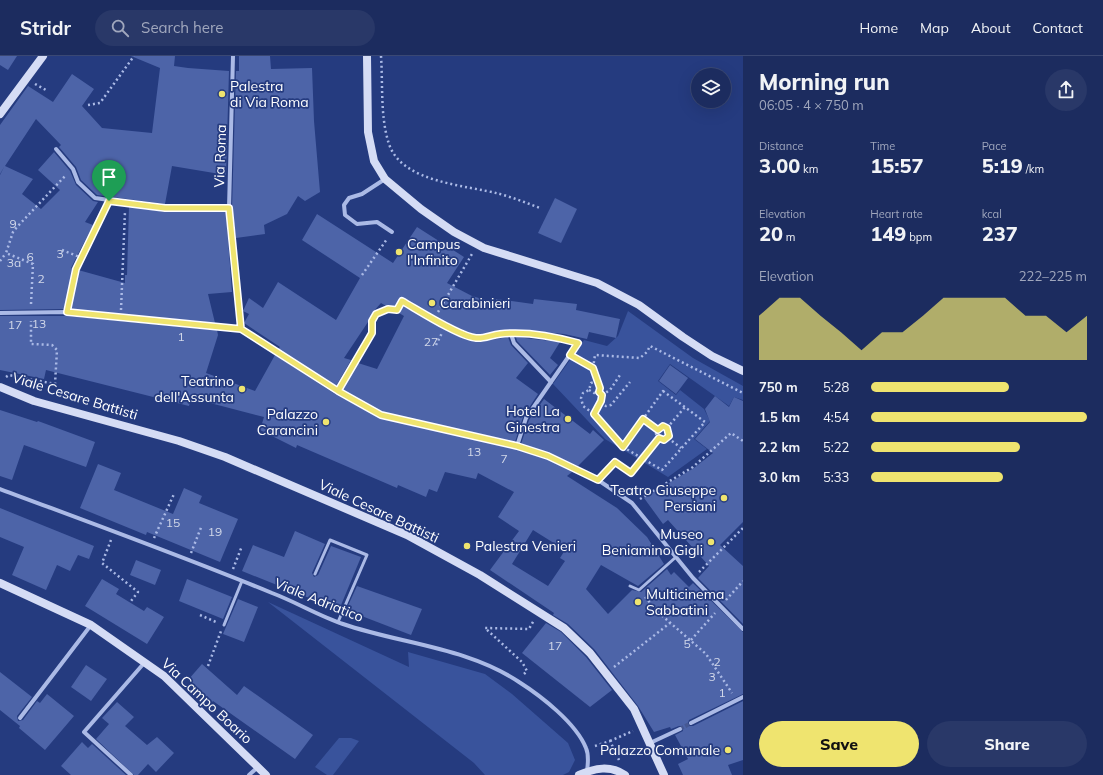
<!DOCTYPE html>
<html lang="en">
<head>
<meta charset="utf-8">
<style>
	:root { --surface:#1c2c5f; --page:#293868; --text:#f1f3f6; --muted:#a0a7bd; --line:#3a4874; --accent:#efe46f }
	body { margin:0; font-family:Mulish,sans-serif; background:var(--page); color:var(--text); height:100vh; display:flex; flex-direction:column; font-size:15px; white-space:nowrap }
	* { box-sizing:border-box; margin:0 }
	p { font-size:13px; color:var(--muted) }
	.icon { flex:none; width:22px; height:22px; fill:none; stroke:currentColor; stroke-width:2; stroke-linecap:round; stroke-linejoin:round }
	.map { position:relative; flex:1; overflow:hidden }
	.details { display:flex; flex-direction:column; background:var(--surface); width:360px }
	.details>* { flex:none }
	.fabs { position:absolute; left:691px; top:12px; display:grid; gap:8px }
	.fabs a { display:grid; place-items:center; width:40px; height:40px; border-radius:50%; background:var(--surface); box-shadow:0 4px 16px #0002,0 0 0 1px var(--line); font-size:20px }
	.pin { position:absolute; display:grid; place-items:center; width:34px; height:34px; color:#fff; margin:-41px -17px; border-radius:50% 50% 50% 0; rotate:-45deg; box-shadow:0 0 4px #0007 }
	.pin .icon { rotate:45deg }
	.round { display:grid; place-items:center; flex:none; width:42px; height:42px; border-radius:21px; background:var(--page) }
	.headline { display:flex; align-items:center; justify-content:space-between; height:68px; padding:0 16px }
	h1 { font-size:22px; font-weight:800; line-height:30px }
	.metrics { display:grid; grid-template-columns:repeat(3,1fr); gap:6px; height:68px; padding:4px 16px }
	.metrics div { display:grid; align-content:center }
	.metrics b { font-size:20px; font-weight:800 }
	.metrics small { font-size:11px; font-weight:400 }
	.metrics p { font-size:11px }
	.chart { height:112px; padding:8px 16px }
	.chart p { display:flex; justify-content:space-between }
	.chart svg { width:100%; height:72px; margin-top:4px; fill:var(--accent); opacity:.7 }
	.action { display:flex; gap:8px; margin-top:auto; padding:8px 16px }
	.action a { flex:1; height:46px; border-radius:24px; background:var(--accent); color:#111; font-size:16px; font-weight:800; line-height:46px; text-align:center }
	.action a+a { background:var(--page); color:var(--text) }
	ul { padding:0 16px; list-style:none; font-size:13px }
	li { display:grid; grid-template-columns:64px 48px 1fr; align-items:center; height:30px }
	li i { height:10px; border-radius:5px; background:var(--accent) }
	header { display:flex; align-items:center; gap:24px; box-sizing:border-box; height:56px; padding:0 20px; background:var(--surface); border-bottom:1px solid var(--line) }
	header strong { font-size:19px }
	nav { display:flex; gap:22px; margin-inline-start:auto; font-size:14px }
	.search { width:280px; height:36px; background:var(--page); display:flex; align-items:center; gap:10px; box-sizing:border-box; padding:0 14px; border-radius:22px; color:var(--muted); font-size:15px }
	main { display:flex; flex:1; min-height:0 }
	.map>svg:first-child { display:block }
</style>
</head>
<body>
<header>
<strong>Stridr</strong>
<div class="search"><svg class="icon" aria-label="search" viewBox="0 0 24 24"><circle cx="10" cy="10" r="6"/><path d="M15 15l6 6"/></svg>Search here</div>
<nav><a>Home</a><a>Map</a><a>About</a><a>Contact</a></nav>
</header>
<main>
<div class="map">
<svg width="743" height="719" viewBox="0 0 743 719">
	<rect width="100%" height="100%" fill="#253b7f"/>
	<g fill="#39539c">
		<polygon points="628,255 693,302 743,330 743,344 734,341 729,350 670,308 658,325 676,339 680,334 704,353 710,365 694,383 707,393 668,421 605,383 553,328 584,284 607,290 618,280"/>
		<polygon points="268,546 409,611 408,596 485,618 512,638 568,687 575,704 569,716 563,719 485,719 474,707"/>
		<polygon points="339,682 351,682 359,685 333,719 327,719 315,711"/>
	</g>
	<g fill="#4d64a8" fill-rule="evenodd">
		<polygon points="0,0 17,0 8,14 0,9"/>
		<polygon points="131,0 175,0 174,10 188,12 229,15 226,119 172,110 165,148 97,139 81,124 76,111 59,91 61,89 36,63 5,110 33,123 22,138 41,153 60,134 38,114 54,96 70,115 76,129 93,145 98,146 85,166 93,169 71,212 125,227 125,219 127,219 129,150 165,156 226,156 232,236 208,238 215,267 67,253 0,254 0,119 4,111 0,118 0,69 28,30 53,46 72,18 94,33 82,50 102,72 152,77 160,12"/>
		<polygon points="239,0 270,0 271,13 312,12 314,65 320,136 305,145 298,140 287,158 264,169 265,178 236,182 232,152 236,15 239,15"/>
		<polygon points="555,142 577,153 561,187 538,177"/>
		<polygon points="317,158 393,207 417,171 464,201 447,227 472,240 496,247 496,243 533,248 534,243 577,248 576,254 620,263 616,282 589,276 587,283 564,278 520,274 476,279 451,269 402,242 395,250 386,250 381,247 373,256 368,266 344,302 351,304 336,330 278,293 280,291 244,267 249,258 243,255 249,242 263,252 278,226 336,264 360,222 302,184"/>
		<polygon points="403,250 448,275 467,284 479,286 508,281 511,289 528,307 516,322 538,338 523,361 515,386 382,356 342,334 358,307 377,313 404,260 399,257"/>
		<path d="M0,260H67L217,274L218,279L206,317L255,335L275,299L335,338L380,362L516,393L547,403L572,416L567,420L617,452L647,481L664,508L638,530L601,509L586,533L608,558L632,534L641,536L667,513L671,519L674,516L689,531L693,527L743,576V638L689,664L688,667L689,670H693L743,645V704L728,709L732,719H683L678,708L688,703L675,679L683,675L682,670H679L671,673L670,671L654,676L638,650L594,593L568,568L553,559L554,557L490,514L519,475L498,461L514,436L478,417L476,423L445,416L437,436L429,433L426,441L398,429L397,432L297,389L296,392L260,374L264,361L191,342L189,350L46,314L44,323L0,314ZM533,474L565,494L560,502L565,505L548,530L512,508Z"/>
		<polygon points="516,281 560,286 550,302 558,309 550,319 517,285"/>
		<polygon points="670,309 688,322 676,338 659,325"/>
		<polygon points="715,340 729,351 734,341 743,345 743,466 720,489 743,510 743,568 698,522 709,510 668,464 663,468 644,442 694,412 713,397 695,383 710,366 705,353"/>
		<polygon points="544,343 590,378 593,374 604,384 578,410 549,397 521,388 529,364"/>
		<polygon points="0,354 37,366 38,365 95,386 86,411 24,389 12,424 0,420"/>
		<polygon points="98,408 121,417 114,434 173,458 184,432 202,440 199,447 238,463 220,506 147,476 146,479 80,452"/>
		<polygon points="0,452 94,490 89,503 78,499 70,515 57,509 46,534 12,519 24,491 0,481"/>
		<polygon points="295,475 325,488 312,517 314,521 318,519 331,490 361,501 339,554 242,515 253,489 284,501"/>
		<polygon points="136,504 161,514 155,529 130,519"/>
		<polygon points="102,523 119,533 116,538 144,555 147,551 164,561 147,588 85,550"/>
		<polygon points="187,523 232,541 223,563 179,545"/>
		<polygon points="357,530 422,553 411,579 346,554"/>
		<polygon points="238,543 258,551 244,586 223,578"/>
		<polygon points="546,567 561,576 586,601 612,634 590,651 522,597"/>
		<polygon points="202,608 237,639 244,630 313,679 295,703 213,645 212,646 188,624"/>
		<polygon points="86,609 107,623 91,645 71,631"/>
		<polygon points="0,616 32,641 17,660 18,665 23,664 37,645 40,647 47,638 74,660 45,694 19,672 20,670 0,654"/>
		<polygon points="117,646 134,661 125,670 147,689 157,681 174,697 156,716 148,708 138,719 134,719 96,683 109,668 102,662"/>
		<polygon points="82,686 88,692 92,688 126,719 71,719 61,710"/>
	</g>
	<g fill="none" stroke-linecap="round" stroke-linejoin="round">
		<polyline stroke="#465892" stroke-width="4" stroke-dasharray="4 2" stroke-linecap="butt" points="680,673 691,667"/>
		<g stroke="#abbae6" stroke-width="2.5" stroke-dasharray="2 3" stroke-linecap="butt">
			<path d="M381,0C383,28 380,61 389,88C402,127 466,129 500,138C514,142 527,147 540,152"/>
			<polyline points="35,28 46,34"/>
			<polyline points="88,49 100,47 134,0"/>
			<polyline points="62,194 82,202"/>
			<polyline points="0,205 6,197"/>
			<polyline points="362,219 387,183"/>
			<polyline points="69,247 76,213 106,152"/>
			<polyline points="31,248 33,208 6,197 13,176 17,171 66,119"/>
			<polyline points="121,254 125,155"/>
			<polyline points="438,256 472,198"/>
			<polyline points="436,289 442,277"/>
			<polyline points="578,304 593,312"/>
			<polyline points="6,321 9,319 55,328 57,294 52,289 31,288 31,265"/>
			<polyline points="589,334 594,337 599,336 600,332 597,325"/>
			<polygon points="663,335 705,366 662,414 623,391"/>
			<polyline points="602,339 610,334 620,319"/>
			<polyline points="600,348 606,350 611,349 630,326"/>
			<polyline points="594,358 602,342 599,336"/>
			<polyline points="643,363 658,373"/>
			<circle cx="663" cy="377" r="7"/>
			<polyline points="667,372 685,351"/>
			<polyline points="668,382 681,392"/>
			<polyline points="623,391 594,358 583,350 581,342 583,337 589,334 591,327 597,325 593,312 595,299 640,302 647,296 650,290 743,337"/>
			<polyline points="635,412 659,382"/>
			<polyline points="640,443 693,411 731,377 743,385"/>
			<polyline points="154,482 174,438"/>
			<polyline points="111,484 102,507 138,536 131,545"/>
			<polyline points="191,497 202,469"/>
			<polyline points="233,513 242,490"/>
			<polyline points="699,516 743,472"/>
			<polyline points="645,541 659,557 706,598 732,637"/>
			<polyline points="726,544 743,525"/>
			<polyline points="200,559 216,566"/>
			<polyline points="691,584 715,557"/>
			<polyline points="208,610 221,575"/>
			<polyline points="614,611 670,567"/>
			<polyline points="524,618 527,615 522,606 485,572 529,573 534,564"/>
			<polyline points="610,685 633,675"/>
			<polyline points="595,690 610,685 619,704"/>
		</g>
		<g stroke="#abbae6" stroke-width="3">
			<polyline points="598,424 615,406 631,417"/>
			<polyline points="315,518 330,484 367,499 338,566"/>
			<polyline points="630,530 639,534 676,501"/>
			<polyline points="224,569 242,525"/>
		</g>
		<g stroke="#abbae6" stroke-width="4">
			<polyline points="233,0 229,152 241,273"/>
			<polyline points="56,93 73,113 78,126 95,142 165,152 229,152"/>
			<polyline points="385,123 362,138 349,142 344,149 345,159 357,168 377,166 392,176"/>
			<polyline points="0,257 67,256 241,273 337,335 381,359 517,390 548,400 598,424 632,447 693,522 743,573"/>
			<polyline points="511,278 514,287 551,326"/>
			<path d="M337,335L372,277V265L376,258L388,253L397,254L402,245C418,254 459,281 476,282C484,283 491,279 500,278C526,275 553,280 578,287L526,362L517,390"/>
			<path d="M0,433C91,467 182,500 272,537C296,546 319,560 343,568C401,588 467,591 519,626C541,640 576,667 586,692C589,699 588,708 587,715"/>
			<polyline points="20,662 91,569"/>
			<polyline points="691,667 743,641"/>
			<polyline points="650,687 680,673"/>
			<polyline points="131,719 84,676 145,606"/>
			<polyline points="249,719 258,711"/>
		</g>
		<g stroke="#d5dcf5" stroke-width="8">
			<polyline points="367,0 368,76 374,105 385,123 421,153 454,176 484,192 597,227 639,249 683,281 712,300 743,315"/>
			<polyline points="0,58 43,0"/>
			<polyline points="0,331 34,345 179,385 225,401 407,479 480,519 564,572 590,597 634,653 664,719"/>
			<polyline points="0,527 91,569 164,620 266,719"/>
			<path d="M579,719C595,712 610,709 625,719"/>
		</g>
	</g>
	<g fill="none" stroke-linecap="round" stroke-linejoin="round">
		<defs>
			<path id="route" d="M109,145L165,152H229L241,273L338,335L381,359L517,390L548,400L598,424L615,406L631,417L659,382L664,384L669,380L667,372L663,370L658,374L643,363L623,391L594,358L601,345L602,339L599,336L600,332L593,312L570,299L578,287C553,280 526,275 500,278C491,279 484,283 476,282C460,281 418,254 402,245L397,254L388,253L376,258L372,265V277L338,335L241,273L67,256L76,213L109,145"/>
		</defs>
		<use href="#route" stroke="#fff" stroke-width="8"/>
		<use href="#route" stroke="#efe46f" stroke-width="5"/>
	</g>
	<g fill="#efe46f" stroke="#253b7f" stroke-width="1.5">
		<circle cx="222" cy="38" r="4"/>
		<circle cx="399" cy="196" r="4"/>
		<circle cx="432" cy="247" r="4"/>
		<circle cx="242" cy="333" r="4"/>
		<circle cx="568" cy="363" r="4"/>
		<circle cx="326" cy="366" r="4"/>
		<circle cx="724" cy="442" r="4"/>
		<circle cx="711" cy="486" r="4"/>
		<circle cx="467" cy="490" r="4"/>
		<circle cx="638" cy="546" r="4"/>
		<circle cx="728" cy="694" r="4"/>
	</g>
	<g text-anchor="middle" stroke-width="3.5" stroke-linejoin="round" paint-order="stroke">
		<g font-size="12" fill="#d2d8e9">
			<text x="13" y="172">9</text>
			<text x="60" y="202">3</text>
			<text x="30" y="205">6</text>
			<text x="14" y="211">3a</text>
			<text x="41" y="227">2</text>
			<text x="39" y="272">13</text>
			<text x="15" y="273">17</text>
			<text x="181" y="285">1</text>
			<text x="431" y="290">27</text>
			<text x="474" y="400">13</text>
			<text x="504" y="407">7</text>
			<text x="173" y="471">15</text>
			<text x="215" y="480">19</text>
			<text x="687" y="592">5</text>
			<text x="555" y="594">17</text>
			<text x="717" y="610">2</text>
			<text x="712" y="625">3</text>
			<text x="722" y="641">1</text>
		</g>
		<g font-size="14" fill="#fff" stroke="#253b7f" text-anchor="end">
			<text x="230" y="35" text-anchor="start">Palestra<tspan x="230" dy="16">di Via Roma</tspan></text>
			<text x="407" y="193" text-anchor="start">Campus<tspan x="407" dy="16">l'Infinito</tspan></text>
			<text x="440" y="252" text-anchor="start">Carabinieri</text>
			<text x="234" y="330">Teatrino<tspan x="234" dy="16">dell'Assunta</tspan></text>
			<text x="560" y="360">Hotel La<tspan x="560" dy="16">Ginestra</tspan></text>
			<text x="318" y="363">Palazzo<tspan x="318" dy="16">Carancini</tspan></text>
			<text x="716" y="439">Teatro Giuseppe<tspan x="716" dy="16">Persiani</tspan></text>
			<text x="703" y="483">Museo<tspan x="703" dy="16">Beniamino Gigli</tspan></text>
			<text x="475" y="495" text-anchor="start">Palestra Venieri</text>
			<text x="646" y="543" text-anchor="start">Multicinema<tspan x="646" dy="16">Sabbatini</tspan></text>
			<text x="720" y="699">Palazzo Comunale</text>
		</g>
		<g font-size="14" fill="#fff" stroke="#253b7f">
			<text transform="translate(220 100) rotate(-88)" y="5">Via Roma</text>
			<text transform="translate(75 340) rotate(17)" y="5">Viale Cesare Battisti</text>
			<text transform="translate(379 455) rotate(25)" y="5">Viale Cesare Battisti</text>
			<text transform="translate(319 544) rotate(22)" y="5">Viale Adriatico</text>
			<text transform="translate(207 645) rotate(43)" y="5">Via Campo Boario</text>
		</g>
	</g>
</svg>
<div class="fabs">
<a><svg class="icon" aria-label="layers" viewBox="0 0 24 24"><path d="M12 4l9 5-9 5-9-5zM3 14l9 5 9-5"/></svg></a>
</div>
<div class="pin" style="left:109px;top:145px;background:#1e9e55"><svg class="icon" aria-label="arrive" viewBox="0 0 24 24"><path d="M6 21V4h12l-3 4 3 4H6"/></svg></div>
</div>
<section class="details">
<div class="headline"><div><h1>Morning run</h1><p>06:05 · 4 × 750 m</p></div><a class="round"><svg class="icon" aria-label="share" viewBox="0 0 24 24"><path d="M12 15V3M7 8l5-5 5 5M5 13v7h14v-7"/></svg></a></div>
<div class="metrics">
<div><p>Distance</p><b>3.00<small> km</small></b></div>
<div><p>Time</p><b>15:57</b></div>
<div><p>Pace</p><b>5:19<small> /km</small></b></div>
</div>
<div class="metrics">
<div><p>Elevation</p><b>20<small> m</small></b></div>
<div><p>Heart rate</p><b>149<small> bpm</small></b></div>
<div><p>kcal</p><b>237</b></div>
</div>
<div class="chart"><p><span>Elevation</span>222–225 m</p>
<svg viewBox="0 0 160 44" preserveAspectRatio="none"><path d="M0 44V17L10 6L20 6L30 17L40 27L50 38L60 27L70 27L80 17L90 6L100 6L110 6L120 6L130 17L140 17L150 27L160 17V44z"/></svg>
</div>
<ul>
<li><b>750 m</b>5:28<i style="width:64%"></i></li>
<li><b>1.5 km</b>4:54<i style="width:100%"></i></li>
<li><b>2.2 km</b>5:22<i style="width:69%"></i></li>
<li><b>3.0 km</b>5:33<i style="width:61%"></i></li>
</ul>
<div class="action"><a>Save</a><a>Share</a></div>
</section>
</main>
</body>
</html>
